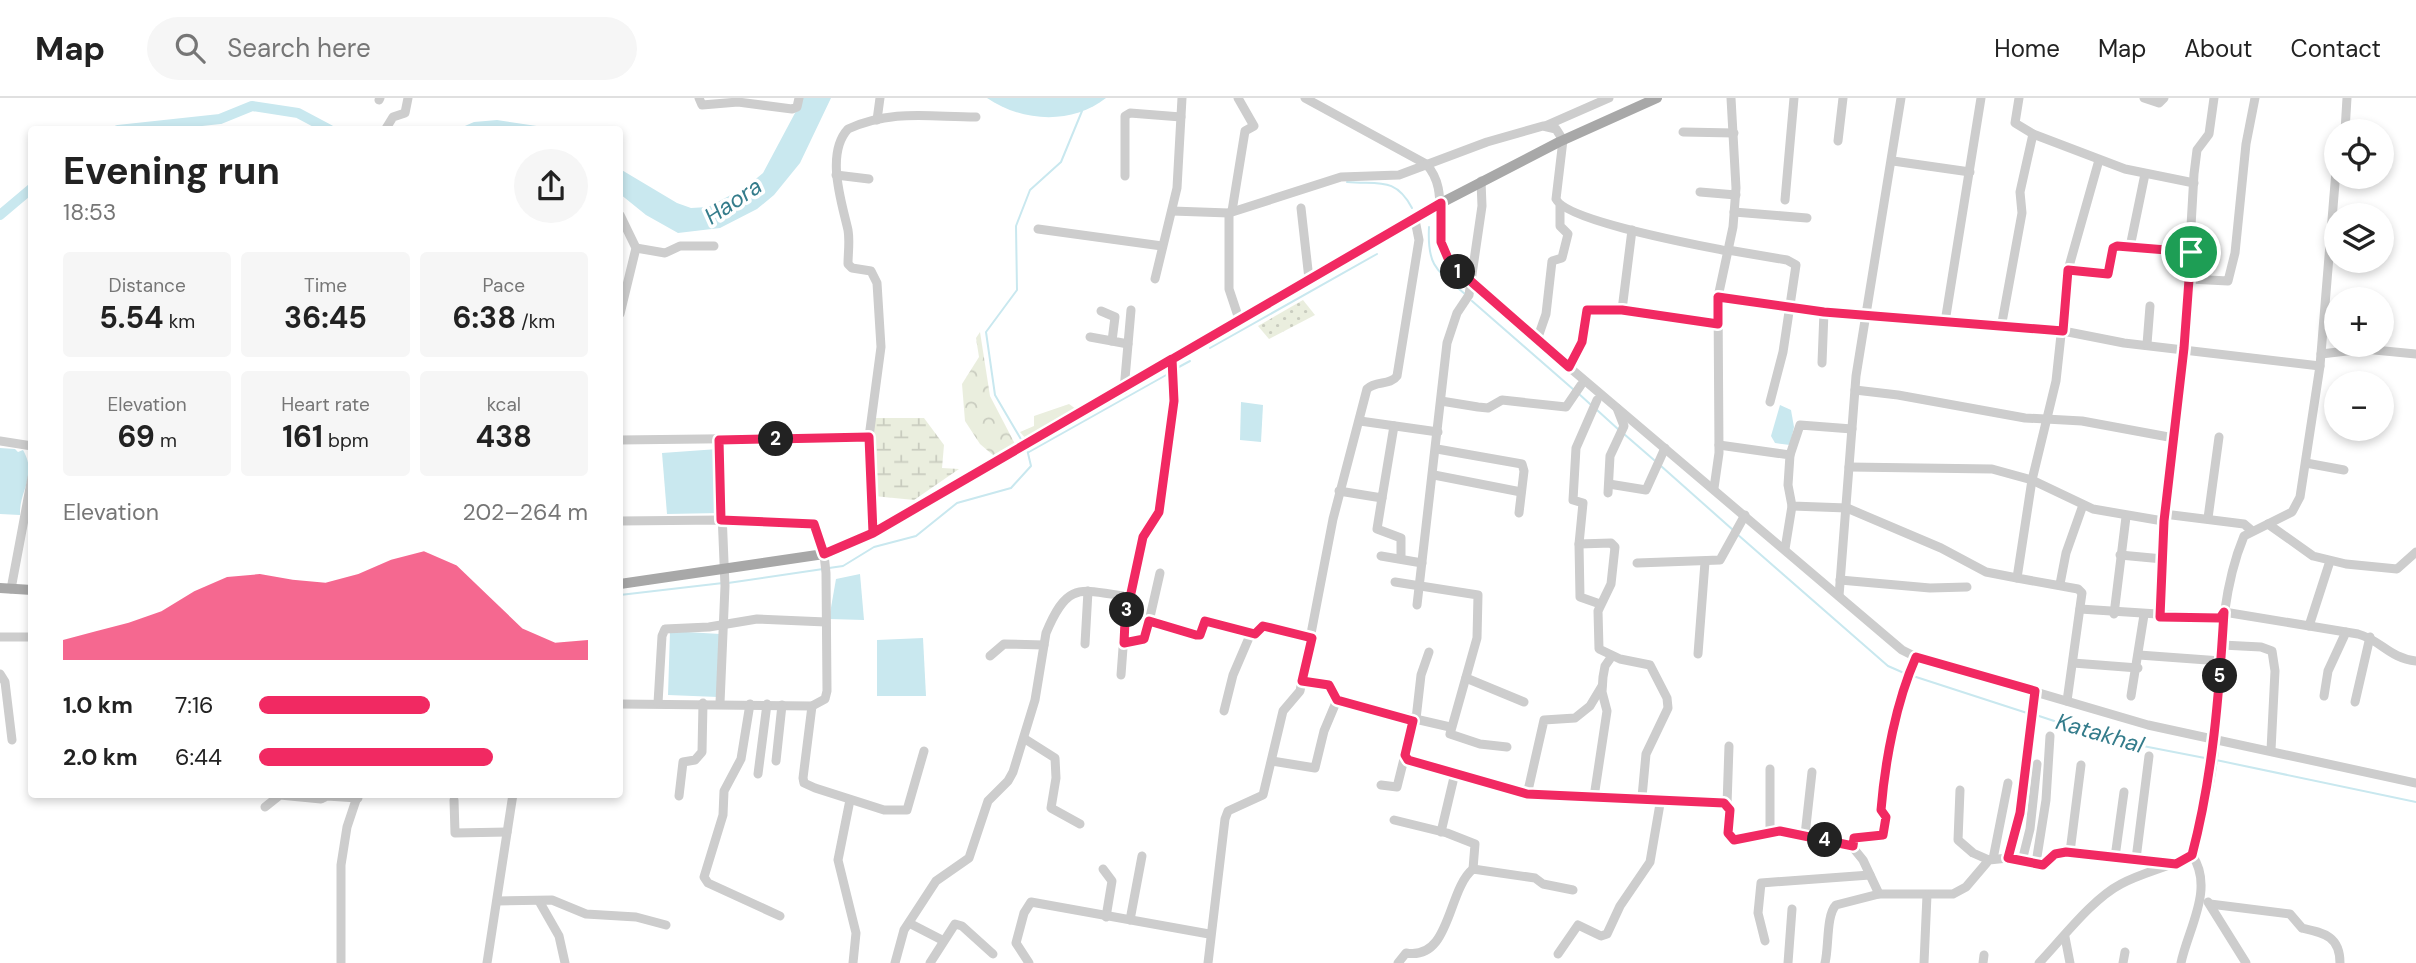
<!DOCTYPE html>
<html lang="en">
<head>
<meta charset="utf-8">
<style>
	:root { --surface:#fff; --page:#f6f6f6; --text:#222; --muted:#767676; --line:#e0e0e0; --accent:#f12962 }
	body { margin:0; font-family:"DM Sans",sans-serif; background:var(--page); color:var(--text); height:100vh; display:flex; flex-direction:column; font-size:26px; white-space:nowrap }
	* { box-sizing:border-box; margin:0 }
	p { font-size:23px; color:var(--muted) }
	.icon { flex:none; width:38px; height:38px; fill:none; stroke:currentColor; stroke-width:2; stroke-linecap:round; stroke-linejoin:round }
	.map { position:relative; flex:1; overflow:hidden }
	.sheet { position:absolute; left:28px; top:28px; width:595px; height:672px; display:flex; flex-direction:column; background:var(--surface); border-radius:7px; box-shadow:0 4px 10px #0003 }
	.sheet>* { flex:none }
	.tools { position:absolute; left:2324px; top:21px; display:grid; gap:14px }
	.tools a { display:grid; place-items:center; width:70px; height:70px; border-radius:50%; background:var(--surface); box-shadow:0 4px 10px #0003; font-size:35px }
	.pin { position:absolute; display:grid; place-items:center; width:60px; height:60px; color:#fff; margin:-30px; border:4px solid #fff; border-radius:50%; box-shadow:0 2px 7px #0007 }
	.km { position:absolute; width:35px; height:35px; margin:-18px; border-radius:50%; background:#222; color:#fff; font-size:19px; line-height:35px; text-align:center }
	.round { display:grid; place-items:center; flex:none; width:74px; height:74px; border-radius:37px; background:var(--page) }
	.headline { display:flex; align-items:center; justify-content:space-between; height:119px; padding:0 35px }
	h1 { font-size:38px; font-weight:700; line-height:52px }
	.figures { display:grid; grid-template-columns:repeat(3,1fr); gap:10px; height:119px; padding:7px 35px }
	.figures div { display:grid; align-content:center; border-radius:7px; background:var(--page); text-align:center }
	.figures b { font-size:30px; font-weight:700 }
	.figures small { font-size:19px; font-weight:400 }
	.figures p { font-size:19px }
	.chart { height:196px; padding:14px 35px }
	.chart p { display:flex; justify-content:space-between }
	.chart svg { width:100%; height:126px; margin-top:7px; fill:var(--accent); opacity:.7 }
	ul { padding:0 35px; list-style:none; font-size:23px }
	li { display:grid; grid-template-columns:112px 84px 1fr; align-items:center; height:52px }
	li i { height:18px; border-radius:9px; background:var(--accent) }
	header { display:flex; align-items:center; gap:42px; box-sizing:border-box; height:98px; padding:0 35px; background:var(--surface); border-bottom:2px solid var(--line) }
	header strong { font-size:33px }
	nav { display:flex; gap:38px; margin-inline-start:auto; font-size:24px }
	.search { width:490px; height:63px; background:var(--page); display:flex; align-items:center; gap:18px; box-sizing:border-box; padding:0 24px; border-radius:38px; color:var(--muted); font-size:26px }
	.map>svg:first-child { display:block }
</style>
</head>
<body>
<header>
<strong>Map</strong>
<div class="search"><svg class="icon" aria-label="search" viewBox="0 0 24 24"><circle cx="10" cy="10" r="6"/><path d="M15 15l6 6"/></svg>Search here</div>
<nav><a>Home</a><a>Map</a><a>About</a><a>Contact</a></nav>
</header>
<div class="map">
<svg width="2416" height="865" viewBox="0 0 2416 865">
	<defs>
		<pattern id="forest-crowns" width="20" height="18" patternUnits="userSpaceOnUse" patternTransform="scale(1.75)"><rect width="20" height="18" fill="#eaeede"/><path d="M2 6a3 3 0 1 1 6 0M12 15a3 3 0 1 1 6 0" fill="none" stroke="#c9ccbf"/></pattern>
		<pattern id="wetland-marsh" width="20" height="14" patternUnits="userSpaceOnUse" patternTransform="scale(1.75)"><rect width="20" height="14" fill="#eaeede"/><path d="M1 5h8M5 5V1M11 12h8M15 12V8" fill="none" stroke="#c9ccbf"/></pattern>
		<pattern id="garden-dots" width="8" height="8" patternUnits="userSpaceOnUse" patternTransform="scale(1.75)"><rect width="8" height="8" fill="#eaeede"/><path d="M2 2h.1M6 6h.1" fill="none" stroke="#c9ccbf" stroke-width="1.8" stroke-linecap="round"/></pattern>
	</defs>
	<rect width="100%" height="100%" fill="#fff"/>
	<polygon fill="#eaeede" points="1069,306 1080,314 1028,343 1020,334 1034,328 1034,318"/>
	<polygon fill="url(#forest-crowns)" points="980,234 990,298 1015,346 994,358 980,346 965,323 962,286 979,259 976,240"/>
	<polygon fill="url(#wetland-marsh)" points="875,320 924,320 944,347 942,370 959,371 914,402 874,398 869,335"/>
	<polygon fill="url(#garden-dots)" points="1303,202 1315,217 1269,241 1258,228"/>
	<g fill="#c9e8ef">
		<polygon points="803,0 831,0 800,65 774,97 757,111 720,130 678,135 646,117 620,96 620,71 677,105 691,110 708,109 746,89 763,75"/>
		<path d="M987,0H1106C1072,27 1022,24 987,0Z"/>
		<polygon points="497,22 557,31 458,31 474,24"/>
		<polygon points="1241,304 1263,307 1261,344 1240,342"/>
		<polygon points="1780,307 1791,312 1794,329 1790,347 1775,345 1771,338"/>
		<path d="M0,350L15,351L18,354L23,352C38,378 19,392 20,417L0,416Z"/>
		<polygon points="718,351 720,415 667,416 662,355"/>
		<polygon points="860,476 864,522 829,521 836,481"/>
		<polygon points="670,533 720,536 718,599 668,597"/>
		<polygon points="923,540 926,598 877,598 877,542"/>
	</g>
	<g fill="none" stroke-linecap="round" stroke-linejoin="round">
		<g stroke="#c9e8ef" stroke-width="2">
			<path d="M1347,84C1378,87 1395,78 1412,110"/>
			<path d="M1429,129C1427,168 1436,172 1465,196"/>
			<polyline points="1472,203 1574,292"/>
			<polyline points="1210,250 1377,156"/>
			<polyline points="1177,270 1190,263"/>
			<polyline points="1579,296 1590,306"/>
			<polyline points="1597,312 1619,332"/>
			<polyline points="1624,336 1654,362"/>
			<polyline points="1022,343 995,297 986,234 1017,192 1016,128 1030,92 1061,64 1082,13"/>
			<polyline points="1029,354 1168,276"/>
			<polyline points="1661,368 1733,432"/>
			<polyline points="1737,436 1888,568 1904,575"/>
			<polyline points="829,470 843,468 874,449 916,438 957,405 1011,390 1031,368 1027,351"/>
			<polyline points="728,485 823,471"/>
			<polyline points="620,497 723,485"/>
			<polyline points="1913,578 2027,615"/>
			<polyline points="2036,617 2112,642 2210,661"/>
			<polyline points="2216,662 2416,704"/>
		</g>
		<g stroke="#c9e8ef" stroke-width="10">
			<polyline points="118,32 220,21 252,8 298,15 330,32"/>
			<polyline points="0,117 32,90"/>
		</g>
		<g stroke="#cdcdcd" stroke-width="9">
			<polyline points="699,0 702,7 738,4 792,11 797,9 799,0"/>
			<path d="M1305,0L1426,66C1454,96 1426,137 1456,173L1902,552L1916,559L2148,627L2416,685"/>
			<polyline points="2019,0 2015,25 2033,36"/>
			<polyline points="2144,0 2159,5 2164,0"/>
			<polyline points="379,2 380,0"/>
			<polyline points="877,22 880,0"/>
			<polyline points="1545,28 1609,0"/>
			<polyline points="385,32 393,19 405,15 408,0"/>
			<polyline points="2345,33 2347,0"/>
			<polyline points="1683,34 1734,35"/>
			<polyline points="1838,43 1843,0"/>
			<polyline points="1893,63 1970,74"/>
			<polyline points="836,77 869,81"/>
			<polyline points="1125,78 1125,18 1130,15 1181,19"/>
			<polyline points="1700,94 1736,97"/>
			<polyline points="1785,102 1794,0"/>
			<polyline points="1301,110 1309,181"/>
			<path d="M1172,113L1229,115L1341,79L1399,77L1487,44L1543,28L1556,31L1563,42L1556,101C1566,123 1698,147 1727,153"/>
			<polyline points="1232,113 1245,33 1254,28 1238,0"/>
			<polyline points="1734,114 1807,120"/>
			<polyline points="1229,115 1229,191 1239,221"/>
			<polyline points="620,117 636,150 620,216"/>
			<polyline points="1038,131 1162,148"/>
			<polyline points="2130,149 2145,76"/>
			<polyline points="636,150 665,155 680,148 714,148"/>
			<polyline points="1728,152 1787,162 1796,167 1783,254 1770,304"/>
			<polyline points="2068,172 2108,176 2113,150 2117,147 2191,154"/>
			<polyline points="1155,181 1177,90 1182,0"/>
			<polyline points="2189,181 2228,183 2235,155 2246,46 2255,0"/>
			<polyline points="1718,199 1824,214 2063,233 2124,245 2320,268"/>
			<polyline points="1622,212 1632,132"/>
			<polyline points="1101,213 1115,219 1112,243 1128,246"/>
			<polyline points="1945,224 1981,0"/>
			<polyline points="2001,230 2022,115 2020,94 2033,36 2125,71 2194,85"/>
			<polyline points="1090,239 1112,243"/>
			<polyline points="1537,242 1546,216 1552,163 1562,160 1568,136 1560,128 1560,107"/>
			<polyline points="2147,246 2150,208"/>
			<polyline points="2321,256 2364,251 2416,256"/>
			<polyline points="1822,265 1824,214"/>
			<polyline points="1569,269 1582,244 1587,212 1622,212 1718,226"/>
			<polyline points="1124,292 1131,212"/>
			<polyline points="1855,292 1898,297 2025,320 2082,323 2174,340"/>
			<polyline points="1597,302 1576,350 1573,402 1583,405 1579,446 1611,445 1615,449 1611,486 1598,513 1599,551 1620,561 1650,567 1667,600 1668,610 1646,656 1642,699"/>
			<polyline points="1441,303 1478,309 1488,310 1502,302 1566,309 1581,287"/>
			<polyline points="1360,323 1438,334"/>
			<polyline points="620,342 869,339"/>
			<polyline points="719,342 725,488 720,605"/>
			<polyline points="0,343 32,348"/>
			<polyline points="1719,347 1790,357 1788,387 1792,408 1847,410 1941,450 1986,474 2017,480"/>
			<polyline points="1437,351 1522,366 1524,373 1519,415"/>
			<polyline points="1790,357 1800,327 1852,331"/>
			<polyline points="2306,365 2344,372"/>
			<polyline points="1849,369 1992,371 2032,382 2093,411 2163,423"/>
			<polyline points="1434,377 1521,394"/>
			<polyline points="1609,386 1646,392 1665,350"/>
			<polyline points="1714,390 1719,355 1718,199 1733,129 1736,90 1731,0"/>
			<polyline points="1339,393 1382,400 1394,328"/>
			<polyline points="1608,395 1610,358 1624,328 1617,310"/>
			<polyline points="1382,400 1377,431 1401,440 1401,460"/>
			<polyline points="2164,416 2244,426 2251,432"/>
			<polyline points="2208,420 2219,339"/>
			<polyline points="620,423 721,422 814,426 824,456 826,475 827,593 825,601 812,608 620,606"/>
			<polyline points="2268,426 2313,458 2346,466 2397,471 2416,454"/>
			<path d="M873,435L869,339L881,249L877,185L871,173L852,170L848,166C848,155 850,143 848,132C842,105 825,56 848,31C892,11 930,19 976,19"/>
			<polyline points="1579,446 1580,499 1600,506"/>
			<polyline points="1785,451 1792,408"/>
			<polyline points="2120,457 2163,461"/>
			<polyline points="1381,458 1422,465"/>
			<polyline points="1637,465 1720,462 1745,417"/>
			<polyline points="1840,482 1930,490 1967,489"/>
			<polyline points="1395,484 1478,497 1477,540 1450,636 1480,646 1507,649"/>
			<polyline points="2060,486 2066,455 2083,407"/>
			<polyline points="11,491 32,379"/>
			<polyline points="1839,498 1856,278 1901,0"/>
			<polyline points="1417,507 1447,245 1457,215 1469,197 1482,108 1481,83"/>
			<path d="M2080,511L2220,520L2224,514L2358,536C2381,542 2389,560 2416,563"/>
			<polyline points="2114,516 2126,419"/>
			<polyline points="2160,518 2163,423 2184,250 2194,76 2197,52 2209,36 2214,0"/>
			<polyline points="1149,523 1196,537 1200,537 1205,523 1255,536 1261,528 1312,540"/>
			<polyline points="2309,528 2330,463"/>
			<polyline points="0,539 32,539"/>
			<polyline points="1124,545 1145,541 1160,475"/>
			<polyline points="1085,546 1088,493"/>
			<polyline points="2222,547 2261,549 2272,553 2275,573 2271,652"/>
			<polyline points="1429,554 1421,577 1416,621 1413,623 1405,657 1408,661 1527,697 1724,705 1730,712 1728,735 1734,742 1780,733 1850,746 1863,762 1879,796"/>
			<polyline points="1698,556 1705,464"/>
			<polyline points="2139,557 2221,563"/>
			<polyline points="990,558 1004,546 1044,547"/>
			<polyline points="2073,565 2138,570"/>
			<polyline points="0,576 5,584 12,642"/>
			<polyline points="1121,577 1125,523 1143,439 1159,414 1174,303 1172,261"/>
			<polyline points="1466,580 1524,604"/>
			<polyline points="1302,583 1329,587 1337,602 1350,606 1450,629"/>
			<polyline points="2131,598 2144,517"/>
			<polyline points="2324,598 2328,573 2346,534"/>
			<polyline points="2067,603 2082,495 2078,491 2017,480 2032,382 2056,283 2068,172 2099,62"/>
			<polyline points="2355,604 2370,539"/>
			<polyline points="658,605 662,538 665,531 709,529 757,521 826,524"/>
			<polyline points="750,606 741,661 724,693 723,717 704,779 708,785 780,818"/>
			<polyline points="812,608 803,680 804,685 815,690 884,712 907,712 924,653"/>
			<polyline points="1224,613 1233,577 1251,535"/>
			<polyline points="1025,641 1055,660 1056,680 1051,710 1080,726"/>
			<polyline points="776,663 782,607"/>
			<polyline points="1272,663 1315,670 1324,633 1337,602"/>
			<polyline points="1770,671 1770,734"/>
			<polyline points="758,676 767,606"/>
			<polyline points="1381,687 1397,689 1405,657"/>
			<polyline points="1960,692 1958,742 1973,755 1989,762"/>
			<polyline points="1527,697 1544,622 1575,620 1590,608 1602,588"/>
			<polyline points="679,698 683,664 695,662 702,654 703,605"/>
			<polyline points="1594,699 1607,613 1602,594 1603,579 1605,568 1612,558"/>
			<polyline points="454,702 455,735 507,734"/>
			<polyline points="850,702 838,762 856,835 853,865"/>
			<polyline points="1727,707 1729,648"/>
			<polyline points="265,709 280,697 321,701 327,698 358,700"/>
			<polyline points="1394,722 1447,735 1475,746 1473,771"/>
			<polyline points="1441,734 1455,675"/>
			<polyline points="1805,737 1812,674"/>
			<polyline points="1853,748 1854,740 1883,737 1886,719 1881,712 1881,704 1899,602 1916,559"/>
			<polyline points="2070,754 2081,667"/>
			<polyline points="2115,759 2124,694"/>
			<polyline points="2008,760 2020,714 2035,593"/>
			<polyline points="1993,761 2008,685"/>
			<polyline points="2136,761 2149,658"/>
			<polyline points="2022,763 2030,731 2037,666"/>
			<polyline points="2036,765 2046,702 2050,638"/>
			<polyline points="1103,771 1112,783 1106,819"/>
			<polyline points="497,803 552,802 586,816 636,819 666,827"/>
			<polyline points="539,803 559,838 565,865"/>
			<polyline points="2208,804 2246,865"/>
			<path d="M2210,806L2290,816L2302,830C2324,835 2340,838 2340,865"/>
			<polyline points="1130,822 1142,758"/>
			<polyline points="909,825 942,842"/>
			<polyline points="2065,839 2070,865"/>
			<polyline points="1765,843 1758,815 1761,785 1870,777"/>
			<polyline points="1558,856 1578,827 1601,838 1607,836 1620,808 1650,764 1661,700"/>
			<polyline points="341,865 341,767 347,729 358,696"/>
			<polyline points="487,865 513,696"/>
			<path d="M895,865L904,832L936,783L969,760L988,703L1008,683L1013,674L1035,602L1046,535C1068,482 1080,492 1130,499"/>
			<polyline points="930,865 955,826 962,828 993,856"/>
			<polyline points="1029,865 1016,845 1024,815 1031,804 1209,836"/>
			<path d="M1208,865L1225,721L1228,713L1263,697L1283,613L1300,593L1333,421L1367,291C1376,282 1390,288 1397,278L1419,142L1415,122"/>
			<path d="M1398,865L1406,855C1451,863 1447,792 1473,771L1535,780L1543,786L1573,792"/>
			<polyline points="1788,865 1792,811"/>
			<path d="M1825,865C1829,850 1826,817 1836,807L1879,796H1953L1966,789L1989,762L2008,760L2043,767L2055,756L2066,754L2174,766"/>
			<polyline points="1924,865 1927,797"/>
			<polyline points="1983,865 1984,857"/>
			<path d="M2039,865C2062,841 2092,801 2121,786C2143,774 2170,769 2192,757C2202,722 2212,683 2215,646C2221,577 2217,503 2244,438L2292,414L2300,399L2320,268L2336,73"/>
			<polyline points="2123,865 2125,854"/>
			<path d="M2181,865C2188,831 2215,790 2192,757"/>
		</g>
		<g stroke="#a8a8a8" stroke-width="10">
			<polyline points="620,486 824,456 873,435 1441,105 1559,44 1657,0"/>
			<polyline points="0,490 32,492"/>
		</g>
	</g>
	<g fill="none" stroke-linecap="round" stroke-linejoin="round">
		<defs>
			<path id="route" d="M2191,154L2117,148L2113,150L2108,176L2068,172L2063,233L1824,214L1718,199V226L1622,212H1587L1582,244L1569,269L1450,165L1441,144V105L873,435L869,339L719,342L721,422L814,426L824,456L873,435L1172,261L1174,303L1159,414L1143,439L1125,523L1124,545L1144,541L1149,523L1196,537H1200L1205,523L1255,536L1263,528L1312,540L1302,583L1329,587L1337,602L1413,623L1405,657L1408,662L1527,696L1724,705L1730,712L1728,735L1734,742L1780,733L1853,748L1854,740L1883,737L1886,719L1881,712C1885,663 1896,604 1916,559L2035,593L2020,715L2008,760L2043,767L2055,756L2066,754L2176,766L2192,757C2213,677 2219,597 2224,514L2220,520L2160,519L2164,423L2184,250L2191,154"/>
		</defs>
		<use href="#route" stroke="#fff" stroke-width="14"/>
		<use href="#route" stroke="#f12962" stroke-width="9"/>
	</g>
	<g text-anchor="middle" stroke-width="7" stroke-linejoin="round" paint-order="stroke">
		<g font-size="23" font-style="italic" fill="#347c8b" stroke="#fff">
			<text transform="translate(733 103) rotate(-34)" y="8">Haora</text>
			<text transform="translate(2100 635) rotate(16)" y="8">Katakhal</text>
		</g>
	</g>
</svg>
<div class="tools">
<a><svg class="icon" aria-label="locate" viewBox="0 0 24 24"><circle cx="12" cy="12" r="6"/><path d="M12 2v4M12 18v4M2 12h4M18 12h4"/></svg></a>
<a><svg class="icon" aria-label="layers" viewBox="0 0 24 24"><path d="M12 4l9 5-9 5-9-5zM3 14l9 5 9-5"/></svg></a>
<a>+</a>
<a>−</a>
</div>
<div class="pin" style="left:2191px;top:154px;background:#1e9e55"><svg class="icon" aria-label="arrive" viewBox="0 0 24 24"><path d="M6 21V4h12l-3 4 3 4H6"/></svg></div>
<b class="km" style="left:1458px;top:174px">1</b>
<b class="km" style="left:776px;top:341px">2</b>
<b class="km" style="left:1127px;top:512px">3</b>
<b class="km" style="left:1825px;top:742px">4</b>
<b class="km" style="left:2220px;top:578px">5</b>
<section class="sheet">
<div class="headline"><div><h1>Evening run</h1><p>18:53</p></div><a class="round"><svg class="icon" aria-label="share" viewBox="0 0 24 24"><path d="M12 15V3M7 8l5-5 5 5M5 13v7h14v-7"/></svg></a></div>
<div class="figures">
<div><p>Distance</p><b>5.54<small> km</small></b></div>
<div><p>Time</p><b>36:45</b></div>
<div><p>Pace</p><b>6:38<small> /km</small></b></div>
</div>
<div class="figures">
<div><p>Elevation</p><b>69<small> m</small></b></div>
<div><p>Heart rate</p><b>161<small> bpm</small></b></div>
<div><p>kcal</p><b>438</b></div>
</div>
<div class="chart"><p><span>Elevation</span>202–264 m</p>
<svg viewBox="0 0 160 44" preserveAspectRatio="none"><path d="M0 44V37L10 34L20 31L30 27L40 20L50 15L60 14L70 16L80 17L90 14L100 9L110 6L120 11L130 22L140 33L150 38L160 37V44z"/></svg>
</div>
<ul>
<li><b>1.0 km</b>7:16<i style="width:52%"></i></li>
<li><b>2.0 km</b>6:44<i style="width:71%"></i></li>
</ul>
</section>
</div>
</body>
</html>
